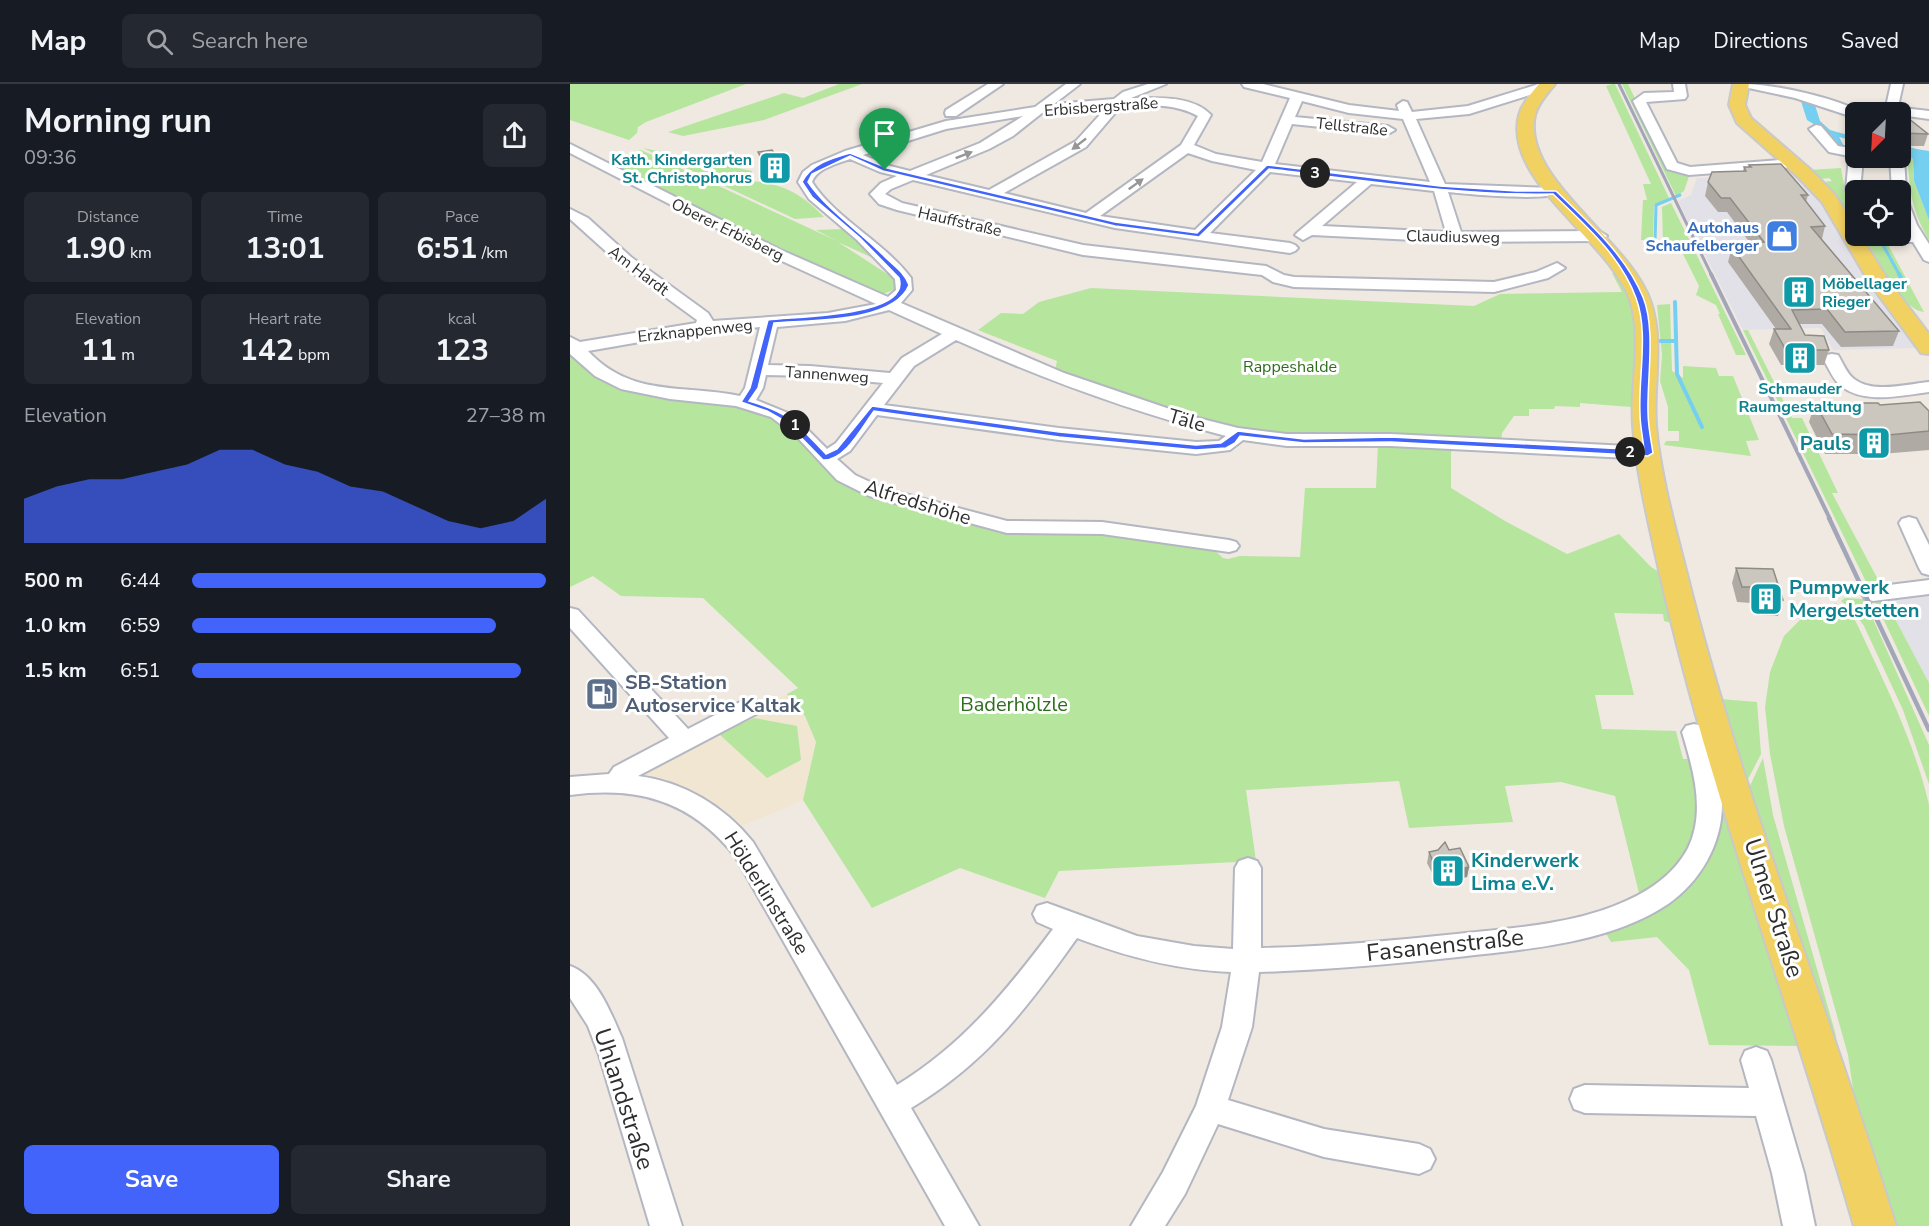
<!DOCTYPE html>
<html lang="en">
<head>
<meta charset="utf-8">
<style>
	:root { --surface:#171b24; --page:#242831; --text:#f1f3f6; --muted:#9ea1a6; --line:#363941; --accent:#4264fb }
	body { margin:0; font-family:"Nunito Sans",sans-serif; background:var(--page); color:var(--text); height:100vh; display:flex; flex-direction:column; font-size:22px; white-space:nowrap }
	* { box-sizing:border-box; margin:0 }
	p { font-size:20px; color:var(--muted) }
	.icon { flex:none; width:33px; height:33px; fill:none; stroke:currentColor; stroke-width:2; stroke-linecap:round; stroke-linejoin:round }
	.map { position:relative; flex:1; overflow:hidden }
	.side { display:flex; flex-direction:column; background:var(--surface); width:570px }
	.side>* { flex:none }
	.needle { width:39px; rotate:204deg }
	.controls { position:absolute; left:1275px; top:18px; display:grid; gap:12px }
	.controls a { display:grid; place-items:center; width:66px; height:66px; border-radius:9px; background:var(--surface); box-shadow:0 3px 9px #0003; font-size:30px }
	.pin { position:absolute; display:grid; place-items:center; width:51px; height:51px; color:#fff; margin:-62px -26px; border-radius:50% 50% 50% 0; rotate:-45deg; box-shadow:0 0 6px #0007 }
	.pin .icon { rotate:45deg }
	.km { position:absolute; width:30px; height:30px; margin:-15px; border-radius:50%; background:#222; color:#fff; font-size:16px; line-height:30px; text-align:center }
	.round { display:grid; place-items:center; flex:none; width:63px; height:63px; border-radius:9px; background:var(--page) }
	.head { display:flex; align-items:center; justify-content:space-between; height:102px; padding:0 24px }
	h1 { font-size:33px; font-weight:700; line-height:45px }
	.figures { display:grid; grid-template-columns:repeat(3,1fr); gap:9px; height:102px; padding:6px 24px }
	.figures div { display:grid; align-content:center; border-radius:9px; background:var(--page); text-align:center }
	.figures b { font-size:30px; font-weight:700 }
	.figures small { font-size:16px; font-weight:400 }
	.figures p { font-size:16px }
	.chart { height:168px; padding:12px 24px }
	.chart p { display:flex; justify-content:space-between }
	.chart svg { width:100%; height:108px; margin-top:6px; fill:var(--accent); opacity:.7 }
	.primary-button { display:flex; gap:12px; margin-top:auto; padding:12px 24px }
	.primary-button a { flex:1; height:69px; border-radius:9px; background:var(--accent); color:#fff; font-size:24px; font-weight:700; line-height:69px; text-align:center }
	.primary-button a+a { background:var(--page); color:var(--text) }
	ul { padding:0 24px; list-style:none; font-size:20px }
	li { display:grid; grid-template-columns:96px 72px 1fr; align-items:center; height:45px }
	li i { height:15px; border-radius:8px; background:var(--accent) }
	header { display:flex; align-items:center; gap:36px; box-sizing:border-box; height:84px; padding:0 30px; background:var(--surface); border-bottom:2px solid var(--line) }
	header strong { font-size:28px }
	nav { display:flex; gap:33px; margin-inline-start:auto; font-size:21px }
	.search { width:420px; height:54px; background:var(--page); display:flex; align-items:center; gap:15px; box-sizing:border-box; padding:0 21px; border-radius:9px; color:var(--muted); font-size:22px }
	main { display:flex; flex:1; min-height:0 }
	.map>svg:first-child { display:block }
</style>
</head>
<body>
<header>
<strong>Map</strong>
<div class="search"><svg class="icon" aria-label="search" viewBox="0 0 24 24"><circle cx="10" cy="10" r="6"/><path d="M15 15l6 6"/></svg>Search here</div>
<nav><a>Map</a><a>Directions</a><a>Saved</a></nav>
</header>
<main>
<section class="side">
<div class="head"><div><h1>Morning run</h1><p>09:36</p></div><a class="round"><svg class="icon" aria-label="share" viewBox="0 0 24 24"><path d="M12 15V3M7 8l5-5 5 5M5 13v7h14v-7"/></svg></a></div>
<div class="figures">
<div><p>Distance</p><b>1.90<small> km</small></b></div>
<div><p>Time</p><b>13:01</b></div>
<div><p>Pace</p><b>6:51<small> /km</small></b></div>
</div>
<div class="figures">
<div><p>Elevation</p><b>11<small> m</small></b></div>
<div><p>Heart rate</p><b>142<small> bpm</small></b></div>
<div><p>kcal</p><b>123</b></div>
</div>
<div class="chart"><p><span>Elevation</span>27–38 m</p>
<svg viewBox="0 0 160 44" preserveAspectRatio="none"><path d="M0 44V26L10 21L20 18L30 18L40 15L50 12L60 6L70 6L80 12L90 15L100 21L110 23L120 29L130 35L140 38L150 35L160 26V44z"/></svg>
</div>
<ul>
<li><b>500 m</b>6:44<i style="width:100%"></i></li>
<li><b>1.0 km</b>6:59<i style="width:86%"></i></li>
<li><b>1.5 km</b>6:51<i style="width:93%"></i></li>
</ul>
<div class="primary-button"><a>Save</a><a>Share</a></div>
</section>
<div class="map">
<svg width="1359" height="1142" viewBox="0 0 1359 1142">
	<rect width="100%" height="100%" fill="#efe9e1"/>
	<g fill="#e3e1e8">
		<polygon points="1226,89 1257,124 1309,213 1349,264 1263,266 1251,244 1173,246 1108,117 1121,111 1127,94"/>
		<polygon points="1359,509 1359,599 1314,514"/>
	</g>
	<polygon fill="#f0e6d1" points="217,610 235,632 246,658 233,716 172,742 154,725 130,712 66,693"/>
	<g fill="#b6e59e">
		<polygon points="0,0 176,0 76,38 68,43 67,49 59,56 0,36"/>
		<polygon points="269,0 292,0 194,36 113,52 98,48 214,9 233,14"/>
		<polygon points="1042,0 1045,0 1099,114 1084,121 1083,156 1071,156 1073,116 1077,116 1073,100 1081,100 1036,2"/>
		<polygon points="1052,0 1058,0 1101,88 1216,81 1221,85 1125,90 1119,92 1114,107 1106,112"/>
		<path d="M73,64L182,87V97C214,100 232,110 254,133L225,135Z"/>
		<polygon points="71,66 267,157 246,146 273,145 305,175 268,158 328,197 326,205 313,210 221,169 35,78"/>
		<path d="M1337,69L1343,75L1344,97L1359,136V156C1340,123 1340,106 1337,69Z"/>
		<polygon points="1271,84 1276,112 1285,127 1285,140 1267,112 1254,98 1262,97 1259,94 1250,95 1239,86"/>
		<polygon points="1101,119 1176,271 1166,271 1148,230 1150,230 1146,221 1126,211 1129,202 1108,160 1093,160 1092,123"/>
		<path d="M1300,157H1316L1354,228C1332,226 1310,179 1299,161Z"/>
		<polygon points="1042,189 1050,190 1063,222 1065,242 1066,294 1061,323 1010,319 1010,323 985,322 984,325 959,325 959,332 944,332 932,349 931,358 697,351 630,336 485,287 487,277 408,246 431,229 453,230 469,218 521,204 904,222 930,210 1052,208"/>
		<polygon points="1100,220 1102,287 1113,294 1113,282 1146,284 1149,292 1163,292 1189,356 1176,357 1181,372 1094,361 1096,357 1109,357 1109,347 1098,347 1098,323 1090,297 1092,271 1087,221"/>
		<polygon points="1173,246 1178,246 1222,334 1232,334 1268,409 1262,409 1313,505 1300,506"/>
		<polygon points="0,269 32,294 168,320 210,335 265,391 409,440 506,446 642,464 653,474 658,475 670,472 730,473 735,404 806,404 808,360 881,363 881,404 935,437 997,470 1049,450 1081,483 1099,494 1137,668 1101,539 1094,537 1093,530 1044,529 1064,611 1025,611 1032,645 1106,647 1113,675 1127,675 1131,745 1107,784 1070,813 1045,712 991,698 935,702 943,738 839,744 829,697 676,706 686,777 489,787 475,814 390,784 302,824 233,716 246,658 235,632 217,610 228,604 133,514 51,512 23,492 0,503"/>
		<polygon points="1275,514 1294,515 1359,661 1359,700 1333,626 1294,542 1283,527 1271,517"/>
		<polygon points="1314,514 1359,599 1359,632 1304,515"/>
		<path d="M1266,519L1283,533L1287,540C1314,598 1345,659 1359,721V1142H1317L1280,1022L1283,1005L1278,971L1214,742L1200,670L1195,623L1200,588L1214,552L1231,535Z"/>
		<polygon points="1150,615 1187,618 1191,670 1175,701"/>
		<polygon points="184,634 227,642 231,676 197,694 149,650"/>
		<polygon points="1139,673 1235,962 1139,961 1119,886 1087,853 1041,858 1031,841 1115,797"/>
		<polygon points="1193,674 1203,731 1265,948 1269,970 1178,706"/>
	</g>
	<g fill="#75cff0">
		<polygon points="1230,14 1244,18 1250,37 1260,46 1285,53 1285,57 1269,53 1276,66 1271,66 1261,51 1237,36"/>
		<polygon points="1346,65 1359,67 1359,136 1344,97 1343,75 1337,69"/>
	</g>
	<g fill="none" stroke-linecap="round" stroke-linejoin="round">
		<g stroke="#75cff0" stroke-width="3">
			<polyline points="1085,159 1086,121 1110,111"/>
			<polyline points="1312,159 1330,192"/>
		</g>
		<g stroke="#75cff0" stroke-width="4">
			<polyline points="1329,190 1336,203"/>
			<polyline points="1105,218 1107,290 1132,343"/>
			<polyline points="1090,257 1106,257"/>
		</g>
		<polygon fill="#75cff0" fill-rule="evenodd" points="1330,60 1353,67 1355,70 1347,75 1330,70"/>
		<defs>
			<g id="minor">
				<polygon points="418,0 433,0 386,32 376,32 375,29 376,26"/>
				<path d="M496,0H510L484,20L544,15L553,8L578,0H596L561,14C586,14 622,11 641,31L624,61L646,70L692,78L720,14L674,3L672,0H693L779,21L829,27L827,21L833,17L837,18L842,28L898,22L969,0H980L979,5L899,30L846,35L875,100L984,104L991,108C982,118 896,110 878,108L891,148L1029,147L1037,152L1029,157L885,158L742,151L733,156L725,151L728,148L787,98L700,88L640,149L720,159L725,161L728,164L725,167L720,169L545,144L343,96L321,105L315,110L332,119L513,161L696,182L714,191L724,193L924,198L966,188L987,179L995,184L978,194L924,208L724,203L703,198L692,191L513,171L327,126L309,120L300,110L311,99L327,92L310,88L280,75C267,80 247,84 242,98C265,134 314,158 341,194L342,206L331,219L494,289L620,332L668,344L717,350H821L1078,363L1085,365L1087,369L1085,373L1078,375L821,362H717L673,356L660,366L626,370L489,356L307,331L280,367L267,375L285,391L313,404L437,437L532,438L659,456L666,458L669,462L666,466L659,468L532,450L437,449L299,412L267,396L226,352L201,333L166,322L100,315L51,305L25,292L0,270V253L10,258L126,239L127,236L50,180L0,135V125L18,134L61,173L138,229L143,237L258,229L306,220L201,172L0,69V60L211,166L318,213L326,206L325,195L287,156L239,115L228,98L233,88L242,81L275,67L376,37L465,23ZM732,17L779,29L833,35L860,98L705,80L722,40L818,50L825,46L818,42L725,33ZM551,22C577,21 605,19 628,32L611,61L516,129L434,109L516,63ZM537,23L506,57L419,106L356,91L419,65L443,52L472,29ZM453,32L410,59L340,87L320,82L293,71L376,45ZM618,69L642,77L686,86L625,146L530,132ZM801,100L864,107L876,148L752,142ZM319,226L372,250L332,274L320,289L240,282L198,281L207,243L275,237ZM190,243L175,304L170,312C113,300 62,314 18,267L110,251ZM386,256C473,295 563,328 656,352L649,357L626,358L489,344L314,321L344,282ZM196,291L240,292L313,299L266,359L257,365L223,331L186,316L193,304Z"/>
				<polygon points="1103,0 1115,0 1117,12 1115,15 1076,18 1107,79 1120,83 1222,75 1229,79 1222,83 1119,91 1097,85 1063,17 1074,9 1104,8"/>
				<path d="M1172,0C1204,0 1263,13 1291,28H1286V34L1225,14L1174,3Z"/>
				<polygon points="1321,0 1333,0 1329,18 1333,24 1359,27 1359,35 1330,31 1330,28 1300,28 1301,25 1320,23 1317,18"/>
				<polygon points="1246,41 1251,42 1268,62 1286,65 1286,74 1293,74 1290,106 1286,106 1286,110 1278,109 1276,106 1279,72 1259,68 1239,45"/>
				<polygon points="1330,71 1334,74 1336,106 1330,110 1330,106 1322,106 1320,74 1330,74"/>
				<polygon points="1330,111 1337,115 1347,141 1359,160 1359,178 1354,176 1343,158 1281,157 1273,152 1276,149 1286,148 1286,152 1330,152 1330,149 1337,149 1330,135"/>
				<path d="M1262,270L1268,271C1273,279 1277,290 1284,295C1303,310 1337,300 1359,298V308C1333,311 1295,321 1271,302C1263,296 1259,284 1253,275L1256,271Z"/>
				<polygon points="1339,433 1346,435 1359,461 1359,491 1352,489 1349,484 1329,439 1332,435"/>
				<polygon points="1359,496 1359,510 1303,517 1295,515 1292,510 1295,505 1303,503"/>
				<path d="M0,524L8,526L118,645L172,617L180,615L188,617L192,623L188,629L68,692C114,698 154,722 183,758L327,1001C393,961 438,905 483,845L467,838L463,830L467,822L477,819L567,852L624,862L663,865L665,784L669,777L678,774L687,777L691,784V864C760,863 828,856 896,849C945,844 998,840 1044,822C1073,811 1103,793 1118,764C1136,727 1123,685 1112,648L1116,642L1124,640L1132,642C1145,663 1152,696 1152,721C1152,760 1130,798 1098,820C1038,860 957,865 888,873C822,880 756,886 689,888L682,943L658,1016L754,1045L849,1060L860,1065L865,1075L860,1085L849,1090L754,1073L648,1040L615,1110L595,1142H561L593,1088L626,1022L652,943L661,888C607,886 557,873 507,854C457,924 416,979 341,1024L409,1142H375L165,772C121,717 69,702 0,711V693L39,690L44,683L99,654L0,544Z"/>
				<path d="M0,882C28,892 41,930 52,954L112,1142H80L29,971L18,942L0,914Z"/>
				<polygon points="1186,963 1197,967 1201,976 1234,1089 1245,1142 1213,1142 1202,1089 1186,1032 1015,1029 1004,1025 1000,1015 1004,1005 1015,1001 1179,1004 1171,976 1175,967"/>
			</g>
			<g id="major">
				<path d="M969,0H985C978,9 968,19 965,31C951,96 1061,156 1081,219C1094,258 1083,302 1086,342C1090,388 1104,440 1116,486C1171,709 1258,923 1326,1142H1284C1221,923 1139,708 1089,486C1079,440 1066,388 1063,341C1060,302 1072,258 1061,219C1042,157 932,98 949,31C952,19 962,9 969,0Z"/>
				<polygon points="1163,0 1179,0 1175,21 1181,34 1241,86 1265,111 1286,143 1286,152 1291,152 1318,196 1359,250 1359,270 1351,269 1299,198 1252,118 1229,94 1167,39 1159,21"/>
			</g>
		</defs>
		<use href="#minor" stroke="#b4b7c1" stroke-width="4"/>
		<use href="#major" stroke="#c9c9c9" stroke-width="4"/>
		<use href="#minor" fill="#fff" fill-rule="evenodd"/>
		<use href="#major" fill="#f2d163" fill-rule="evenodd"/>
		<polyline stroke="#a3a6b8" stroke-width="3" points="1049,0 1142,192"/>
		<polyline stroke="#a3a6b8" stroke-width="4" points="1141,190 1260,435"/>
		<polyline stroke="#a3a6b8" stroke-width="4.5" points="1259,434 1359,646"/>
	</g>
	<g fill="#afaba4">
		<polygon points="1319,19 1358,50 1354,62 1330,62 1330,28 1295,28 1297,21"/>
		<polygon points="188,68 211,80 213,88 199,91 190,77"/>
		<polygon points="1179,81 1238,111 1236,118 1255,142 1252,155 1329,247 1323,262 1271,263 1252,240 1229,240 1235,251 1259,266 1254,281 1211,281 1199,260 1204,245 1206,245 1158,178 1162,163 1166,163 1167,159 1180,159 1157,128 1148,128 1135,112 1138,98 1173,87 1174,83 1178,83"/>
		<polygon points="1245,319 1310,321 1359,327 1359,366 1311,370 1255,370 1239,338"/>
		<polygon points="1166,484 1213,516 1208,532 1185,531 1182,519 1167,518 1162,499"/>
		<polygon points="879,766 899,783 897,793 867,799 857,779 859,768"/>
	</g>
	<g fill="#8e8b86">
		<polygon points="211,80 213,88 199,91 197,82"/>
		<polygon points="899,783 897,793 867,799 868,789"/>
	</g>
	<g fill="#cbc7bf" stroke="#8e8b86" stroke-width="1.5">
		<polygon points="1319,19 1358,50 1332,49 1330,48 1330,28 1307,28 1297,21"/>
		<polygon points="202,66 211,80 197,82 188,68"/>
		<polygon points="1211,80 1238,111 1231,111 1255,142 1241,143 1329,247 1275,248 1257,225 1222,226 1235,251 1254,252 1259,266 1216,266 1204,245 1221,245 1162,163 1170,163 1167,159 1194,158 1160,114 1151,114 1138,98 1142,88 1176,87 1174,83 1181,83 1179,81"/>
		<polygon points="1350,318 1359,327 1359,347 1318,351 1262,350 1245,319 1308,319 1310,321"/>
		<polygon points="1166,484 1203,485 1213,516 1190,515 1186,503 1172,503"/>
		<polygon points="875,758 879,766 890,764 899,783 868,789 859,768 868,766"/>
	</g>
	<defs><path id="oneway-solid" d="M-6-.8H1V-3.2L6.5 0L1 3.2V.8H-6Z" transform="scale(1.5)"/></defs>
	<g fill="#969696">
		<use href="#oneway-solid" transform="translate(509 60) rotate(142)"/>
		<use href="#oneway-solid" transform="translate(394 71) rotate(-21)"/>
		<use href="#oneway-solid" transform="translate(566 100) rotate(-36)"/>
	</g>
	<path fill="#4264fb" stroke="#fff" stroke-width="1.5" fill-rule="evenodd" d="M280,69L317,84L545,138L627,149L697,81L870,102L946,107H986C1019,139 1055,170 1073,213C1086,245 1077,294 1078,328C1078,342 1081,356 1083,369L1078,372L821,358L734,359L670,352L665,359L656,364L626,366L489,353L304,327C292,343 275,377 253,376L215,337L197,327L171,318L180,304L198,236C221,232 342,234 329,194L290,154L242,113L232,98C241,80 262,74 280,69ZM280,72L313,87L545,142L629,153L699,85C793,96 888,112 983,110C1014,140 1051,172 1066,214C1079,249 1068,293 1070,330C1070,342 1073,354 1074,366L821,353L734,355L668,347L651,359L626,361L489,348L302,322L267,365L256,370C227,340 221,329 179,317L188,304L204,239C239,236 324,239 339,201C335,189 324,182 315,173C291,148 258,127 238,98L242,90Z"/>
	<defs>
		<symbol id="building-square" viewBox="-11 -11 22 22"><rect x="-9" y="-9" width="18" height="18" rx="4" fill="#0f9aa8" stroke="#fff"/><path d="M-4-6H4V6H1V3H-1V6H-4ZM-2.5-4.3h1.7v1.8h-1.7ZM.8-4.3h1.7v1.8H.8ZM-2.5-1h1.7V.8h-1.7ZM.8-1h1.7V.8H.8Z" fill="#fff"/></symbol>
		<symbol id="shop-square" viewBox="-11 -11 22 22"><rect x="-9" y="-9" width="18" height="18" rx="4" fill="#3f7fe0" stroke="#fff"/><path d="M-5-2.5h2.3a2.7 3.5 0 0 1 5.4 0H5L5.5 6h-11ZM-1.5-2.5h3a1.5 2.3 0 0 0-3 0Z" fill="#fff"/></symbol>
		<symbol id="fuel-square" viewBox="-11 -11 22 22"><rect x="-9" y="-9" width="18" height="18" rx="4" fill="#5c6f8a" stroke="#fff"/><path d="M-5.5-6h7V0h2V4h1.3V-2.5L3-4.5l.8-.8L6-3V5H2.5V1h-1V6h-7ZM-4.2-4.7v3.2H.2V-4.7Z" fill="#fff"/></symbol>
	</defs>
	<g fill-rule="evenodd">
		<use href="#building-square" x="186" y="65" width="38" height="38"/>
		<use href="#shop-square" x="1193" y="133" width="38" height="38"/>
		<use href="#building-square" x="1210" y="189" width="38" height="38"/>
		<use href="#building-square" x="1211" y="255" width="38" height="38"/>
		<use href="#building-square" x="1285" y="340" width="38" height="38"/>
		<use href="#building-square" x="1177" y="496" width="38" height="38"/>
		<use href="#fuel-square" x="13" y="591" width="38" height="38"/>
		<use href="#building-square" x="859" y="768" width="38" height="38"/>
	</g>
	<g text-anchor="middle" stroke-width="6" stroke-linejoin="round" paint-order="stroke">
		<g font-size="16" fill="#2e2e2e" stroke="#fff">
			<text transform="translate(531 22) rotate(-4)" y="6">Erbisbergstraße</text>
			<text transform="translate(782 42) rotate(6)" y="6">Tellstraße</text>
			<text transform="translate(390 137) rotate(13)" y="6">Hauffstraße</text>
			<text transform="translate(158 145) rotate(26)" y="6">Oberer Erbisberg</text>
			<text transform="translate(883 152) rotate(1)" y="6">Claudiusweg</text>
			<text transform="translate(69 186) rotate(37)" y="6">Am Hardt</text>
			<text transform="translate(125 246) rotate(-6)" y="6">Erzknappenweg</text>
			<text transform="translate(257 290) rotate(4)" y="6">Tannenweg</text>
		</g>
		<g font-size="16" font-weight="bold" fill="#0d838f" stroke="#fff" text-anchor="end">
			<text x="182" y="81">Kath. Kindergarten<tspan x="182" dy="18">St. Christophorus</tspan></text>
			<text x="1252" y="205" text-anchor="start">Möbellager<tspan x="1252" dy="18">Rieger</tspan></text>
			<text x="1230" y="310" text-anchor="middle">Schmauder<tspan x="1230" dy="18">Raumgestaltung</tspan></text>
		</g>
		<g font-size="16" font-weight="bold" fill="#366cbe" stroke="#fff" text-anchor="end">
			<text x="1189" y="149">Autohaus<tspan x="1189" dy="18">Schaufelberger</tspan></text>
		</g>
		<g font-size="16" fill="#2c6e1b" stroke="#fff">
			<text x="720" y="288">Rappeshalde</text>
		</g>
		<g font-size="20" fill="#2e2e2e" stroke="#fff">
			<text transform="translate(617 336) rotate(16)" y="7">Täle</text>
			<text transform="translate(348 418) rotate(17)" y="7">Alfredshöhe</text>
			<text transform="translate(197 809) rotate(58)" y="7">Hölderlinstraße</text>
		</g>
		<g font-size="20" font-weight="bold" fill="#0d838f" stroke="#fff" text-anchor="start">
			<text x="1281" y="366" text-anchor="end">Pauls</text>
			<text x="1219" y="510">Pumpwerk<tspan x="1219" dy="23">Mergelstetten</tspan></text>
			<text x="901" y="783">Kinderwerk<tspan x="901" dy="23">Lima e.V.</tspan></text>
		</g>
		<g font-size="20" font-weight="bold" fill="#4e5e75" stroke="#fff" text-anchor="start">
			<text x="55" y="605">SB-Station<tspan x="55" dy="23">Autoservice Kaltak</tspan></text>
		</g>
		<g font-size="20" fill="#2c6e1b" stroke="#fff">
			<text x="444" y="627">Baderhölzle</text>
		</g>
		<g font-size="24" fill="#2e2e2e" stroke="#fff">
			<text transform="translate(1204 824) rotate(72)" y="8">Ulmer Straße</text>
			<text transform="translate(875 861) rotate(-6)" y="8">Fasanenstraße</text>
			<text transform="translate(54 1015) rotate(72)" y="8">Uhlandstraße</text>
		</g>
	</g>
</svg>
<div class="controls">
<a><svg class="needle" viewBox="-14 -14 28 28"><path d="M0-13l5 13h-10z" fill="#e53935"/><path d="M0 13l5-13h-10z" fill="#9ea1a6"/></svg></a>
<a><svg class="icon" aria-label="locate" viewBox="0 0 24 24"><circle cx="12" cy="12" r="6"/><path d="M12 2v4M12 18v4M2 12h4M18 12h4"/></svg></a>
</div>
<div class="pin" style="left:315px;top:86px;background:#1e9e55"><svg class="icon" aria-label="arrive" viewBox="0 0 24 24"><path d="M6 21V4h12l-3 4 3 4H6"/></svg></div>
<b class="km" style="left:225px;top:341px">1</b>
<b class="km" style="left:1060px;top:368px">2</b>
<b class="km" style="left:745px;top:89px">3</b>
</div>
</main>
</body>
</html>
